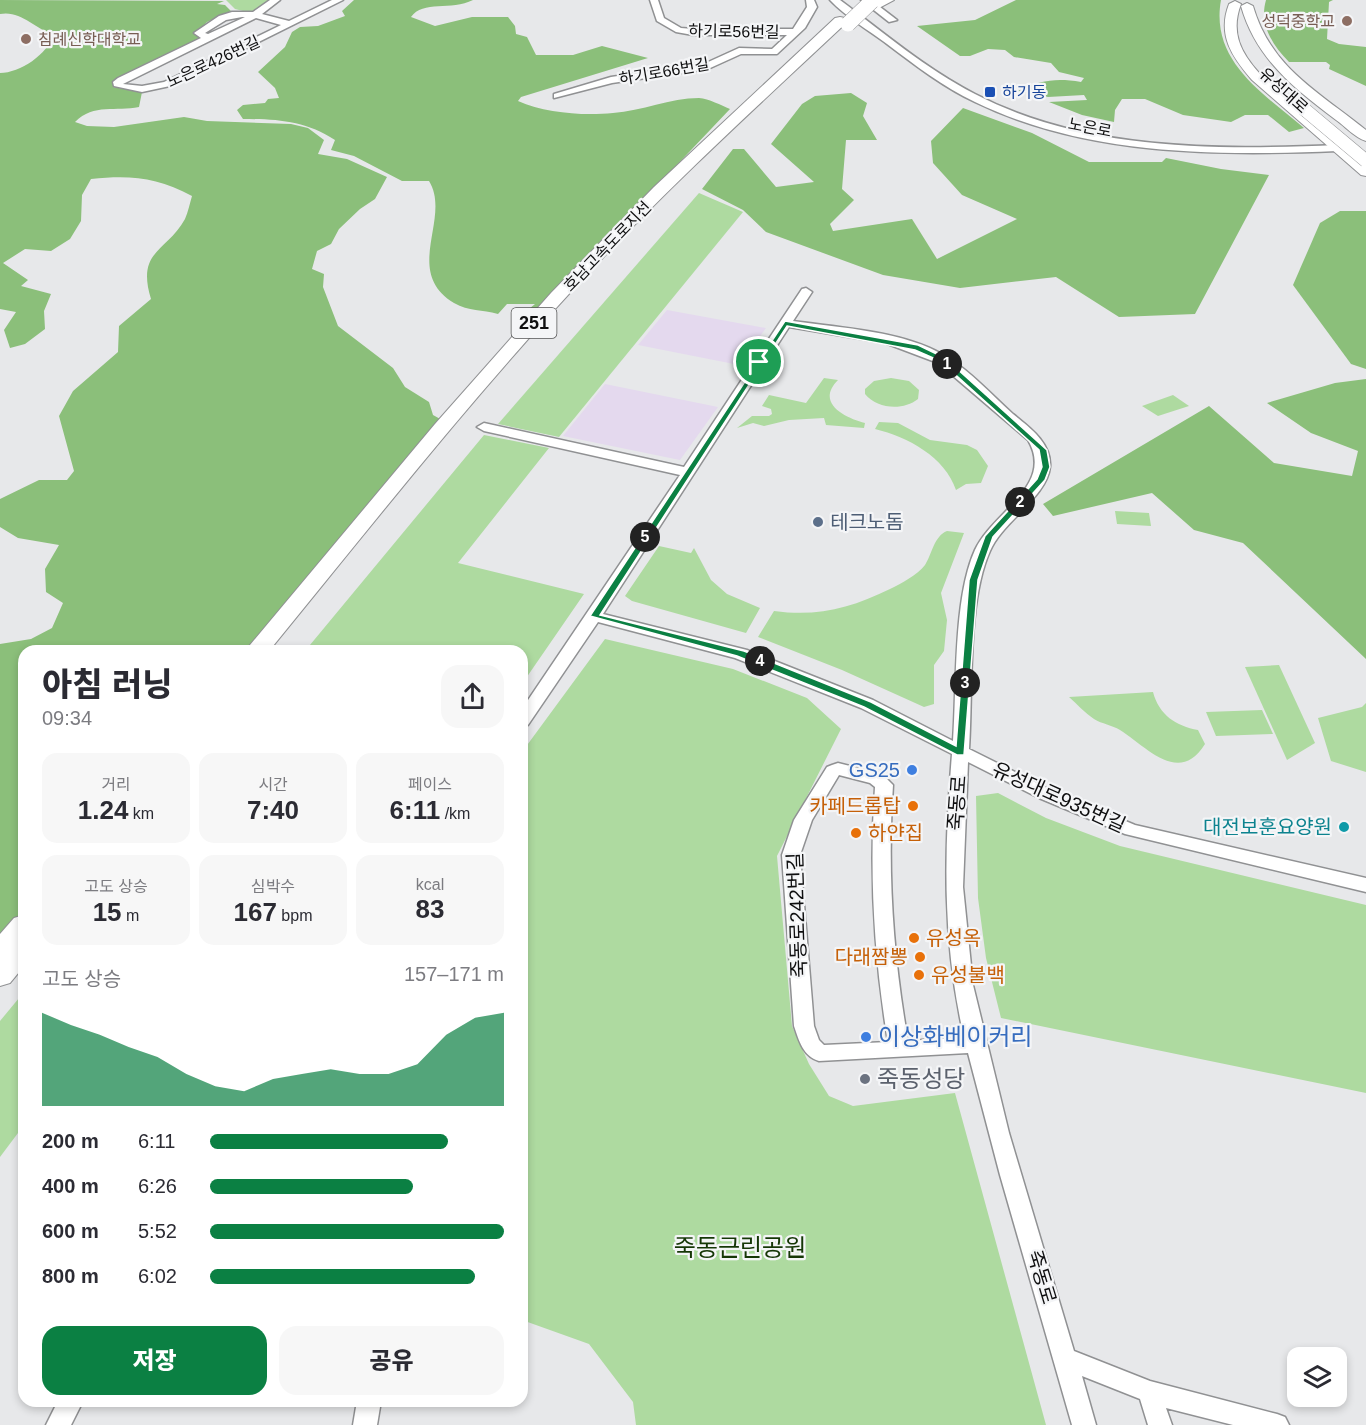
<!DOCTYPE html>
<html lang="ko">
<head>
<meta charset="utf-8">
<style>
	:root { --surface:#fff; --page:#f7f7f7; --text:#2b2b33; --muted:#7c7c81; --accent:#0b8043 }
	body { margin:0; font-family:Helvetica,"Noto Sans KR",sans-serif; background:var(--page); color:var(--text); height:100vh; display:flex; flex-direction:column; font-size:22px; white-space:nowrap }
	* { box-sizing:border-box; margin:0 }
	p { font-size:20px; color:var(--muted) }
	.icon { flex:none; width:33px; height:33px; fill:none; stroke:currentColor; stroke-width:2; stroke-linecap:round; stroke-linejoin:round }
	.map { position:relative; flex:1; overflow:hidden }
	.side { position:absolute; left:18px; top:645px; width:510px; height:762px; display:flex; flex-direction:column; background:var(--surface); border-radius:18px; box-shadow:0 3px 9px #0003 }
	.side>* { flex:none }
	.tools { position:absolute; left:1287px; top:1347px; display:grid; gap:12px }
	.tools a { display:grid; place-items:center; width:60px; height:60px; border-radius:12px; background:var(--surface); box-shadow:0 3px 9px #0003; font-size:30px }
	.pin { position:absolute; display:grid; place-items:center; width:51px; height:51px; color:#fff; margin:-26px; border:3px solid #fff; border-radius:50%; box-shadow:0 2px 6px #0007 }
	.km { position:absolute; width:30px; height:30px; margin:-15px; border-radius:50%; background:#222; color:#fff; font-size:16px; line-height:30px; text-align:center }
	.round { display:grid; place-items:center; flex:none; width:63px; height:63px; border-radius:18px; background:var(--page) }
	.head { display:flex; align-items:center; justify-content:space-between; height:102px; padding:0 24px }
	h1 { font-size:33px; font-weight:800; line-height:45px }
	.stats { display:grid; grid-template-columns:repeat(3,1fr); gap:9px; height:102px; padding:6px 24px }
	.stats div { display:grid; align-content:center; border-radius:15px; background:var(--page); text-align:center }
	.stats b { font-size:26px; font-weight:800 }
	.stats small { font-size:16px; font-weight:400 }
	.stats p { font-size:16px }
	.chart { height:168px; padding:12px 24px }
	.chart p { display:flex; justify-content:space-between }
	.chart svg { width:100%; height:108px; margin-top:6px; fill:var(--accent); opacity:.7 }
	.cta { display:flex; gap:12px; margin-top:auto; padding:12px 24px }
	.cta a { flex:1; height:69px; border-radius:18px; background:var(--accent); color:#fff; font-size:24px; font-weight:800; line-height:69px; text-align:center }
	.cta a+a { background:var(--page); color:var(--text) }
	ul { padding:0 24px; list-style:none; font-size:20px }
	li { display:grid; grid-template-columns:96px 72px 1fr; align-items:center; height:45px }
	li i { height:15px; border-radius:8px; background:var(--accent) }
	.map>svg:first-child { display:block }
</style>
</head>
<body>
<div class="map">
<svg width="1366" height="1425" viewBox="0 0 1366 1425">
	<rect width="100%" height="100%" fill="#e7e8ea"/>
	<g fill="#e4d9ee">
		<polygon points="667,310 766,328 739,365 638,345"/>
		<polygon points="605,384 718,407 680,460 563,436"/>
	</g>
	<g fill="#aedaa0">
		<polygon points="226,0 272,0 251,13 235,9"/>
		<polygon points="699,193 743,212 559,437 498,424"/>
		<path d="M824,378L838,380C815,403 845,418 865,423L864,428L826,425L824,418L789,420L764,426L753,423L737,428L752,416H769L772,414L771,409L762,406L769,395L806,403Z"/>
		<path d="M891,378L909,381L919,390L918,399C903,411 877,409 865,394V389L874,381Z"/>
		<polygon points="1173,395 1189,406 1158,416 1142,406"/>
		<path d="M879,422L898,423L930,440L967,445L977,450L988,466L981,483L966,484L956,490C945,457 908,437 875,429Z"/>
		<polygon points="484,435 549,448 458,563 584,594 522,684 522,651 305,651"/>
		<polygon points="1115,511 1149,513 1151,526 1117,524"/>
		<path d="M947,531L964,533L941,593L947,620L944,651L934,665V704L924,707L842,670L758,637L774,611C818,617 851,608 890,589C902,583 917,575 925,565C932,554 934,536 947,531Z"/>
		<polygon points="659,546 691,553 694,548 711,580 727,594 760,608 746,633 632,601 625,596"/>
		<polygon points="605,639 733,669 807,698 841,729 777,856 792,1026 809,1064 829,1096 853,1106 955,1093 1046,1425 636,1425 633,1402 589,1344 522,1320 522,752"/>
		<polygon points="1279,665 1315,743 1287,760 1245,667"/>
		<path d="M1153,692C1159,715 1176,726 1198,730L1205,744C1179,786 1147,747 1120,730C1112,725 1102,724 1094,719C1085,713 1077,704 1069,697Z"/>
		<polygon points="1366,703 1366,772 1331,761 1318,718 1362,707"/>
		<polygon points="1262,710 1273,734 1216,736 1206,712"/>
		<polygon points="998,793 1046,818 1120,846 1366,905 1366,1093 1001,1018 986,958 978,898 976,796"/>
		<polygon points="24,992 24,1125 0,1157 0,1021"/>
	</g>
	<g fill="#8bbf7a">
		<path d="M0,0L224,1L217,4L225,5L231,11L207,22L195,35L201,37L200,39L115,80L113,87L142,92L139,107C116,112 94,103 75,122L87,126L114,127L184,117L207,121L291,124L308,128L324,140L318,154L347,159L387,177L375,199L360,209L339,229L331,244L317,251L312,269L324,274L323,287L338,326L393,368L405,387L429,402L433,415L442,420L246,651H24V909L0,937V644L31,639L52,628L63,603L46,592L45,569L59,545L18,538L0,527V499L39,480H67L74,471L59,416L73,391L118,352L119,326L151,299C136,250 167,252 185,219C188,212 190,203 192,196C157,177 130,175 91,179L82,195L81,221L70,239L51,251L25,249L3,263L28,280L21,286L51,294L44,311L45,329L25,344L10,348L4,330L16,312L0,309V73C20,73 48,54 53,35C35,28 20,10 0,14Z"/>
		<path d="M354,0H473C451,11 423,0 411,17L435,26L472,17H508L515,26L516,34L527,37L536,55H573L602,46L648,58L521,97L518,101C545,113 583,116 613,113C642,111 670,98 699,98C709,99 721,105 730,109L523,327H514L512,323L535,304H507L498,314C482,309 469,312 454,303C402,271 452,218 429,181H402L354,156L331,150L335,140C306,121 277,119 243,119L237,110L243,105L265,103L268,99L279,98L275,88L258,72L285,47L292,32L300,27L318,26L345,16L342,11Z"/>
		<path d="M1016,0H1221C1210,61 1263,93 1304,128L1289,132L1268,115H1245L1231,122L1183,115L1145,99H1122L1115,110L1114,122L1082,115L1049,102L1087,100L1084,95L1048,97L1018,91C1041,80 1056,78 1081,82L1084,78L1059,72L1051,63L1014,57L1005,50L988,49L970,56H960L917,26L975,20Z"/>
		<path d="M1266,0H1333L1329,2L1327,39L1339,44L1366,47V86L1329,69L1330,65L1326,62H1289C1272,45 1259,24 1266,0Z"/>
		<polygon points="851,93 867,103 863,116 877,140 846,140 842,189 854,200 830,224 833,231 912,219 937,259 1017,219 962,195 933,163 931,141 963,108 1032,133 1089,162 1162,162 1166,158 1221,169 1269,175 1195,314 1119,317 1056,277 960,288 883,275 766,232 743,210 702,189 733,149 744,149 776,187 814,182 771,144 802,104 815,96"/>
		<polygon points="1340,211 1366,211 1366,369 1351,364 1293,285 1320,223"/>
		<polygon points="1366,379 1366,659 1243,543 1194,530 1152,493 1053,516 1043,504 1209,406 1274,463 1352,476 1358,451 1311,433 1267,403 1335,383"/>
	</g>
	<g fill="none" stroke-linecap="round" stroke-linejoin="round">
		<defs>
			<g id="minor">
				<path d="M270,0H280L262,14L289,21L332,0H343L170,86L142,92L114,86L113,82L118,78L201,38L194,33L219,16L232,12H253ZM242,17H245L208,34L205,33L226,20ZM256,18L281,25L164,82L142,86L123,84Z"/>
				<polygon points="650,0 658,0 664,18 681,28 693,29 793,29 807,7 806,0 814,0 817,7 805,28 777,54 741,54 708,69 612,83 554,98 554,94 611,77 706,63 739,48 772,49 787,35 693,35 676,32 657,21"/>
				<path d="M830,0H840C883,32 926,69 975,94C1084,151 1217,150 1337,145L1342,148L1337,151C1216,156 1086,156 975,102C943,87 915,65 887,44C868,30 846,17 830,0Z"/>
				<polygon points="861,0 871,0 897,20 889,22"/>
				<path d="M806,288L812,292L793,321C841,328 906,331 947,357C971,372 992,395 1013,414C1029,427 1052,443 1050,467C1047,497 1002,522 990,551C967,602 973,692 969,749L1051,790L1135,825L1366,878V892L1125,834L1039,798L968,762L963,887L973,985L1009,1133L1074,1351L1150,1381L1277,1414L1285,1417L1289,1425H1233L1166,1408L1172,1425H1148L1140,1399L1082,1376L1096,1425H1072L1000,1175L968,1053L819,1061C803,1056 799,1041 794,1026L782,855L794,820L827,767L832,765L838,763L882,774L893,785C887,871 893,956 908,1041L964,1037C942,940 944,853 952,754L861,708L735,658L598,622L528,725L522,726V709L680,475L484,431L477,427L484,423L684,467L802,289ZM789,327L885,343L938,363L1028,440C1055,486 993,511 975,550C953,599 957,686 953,741L873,700L747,650L603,614ZM839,775L870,783L875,787C869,873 874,957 888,1042L824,1045L819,1040L814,1026L800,855L812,820Z"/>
				<polygon points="58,1401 83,1401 71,1425 46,1425"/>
				<polygon points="357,1401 381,1401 377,1425 353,1425"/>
			</g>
			<g id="major">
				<path d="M1235,1L1241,4C1230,33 1241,53 1260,74L1366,165V176L1361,175L1252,80C1232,57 1217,35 1229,4Z"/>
				<path d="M1247,3L1253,6C1271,68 1319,92 1366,130V141C1355,138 1345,126 1336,120C1294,88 1256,59 1241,6Z"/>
			</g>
			<g id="highway">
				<polygon points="877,0 894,0 879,8 872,4"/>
				<path d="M840,17L845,18V24C761,103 676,180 597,264C481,386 376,520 269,651H245L435,424L551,293L654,187L835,18Z"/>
				<polygon points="24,915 24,966 10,983 0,986 0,934 14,918"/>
			</g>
		</defs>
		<use href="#minor" stroke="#909193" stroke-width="3"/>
		<use href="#major" stroke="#909193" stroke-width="2"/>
		<use href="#highway" stroke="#909193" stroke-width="2"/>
		<use href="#minor" fill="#fff" fill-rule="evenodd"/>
		<use href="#major" fill="#fff" fill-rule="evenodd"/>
		<use href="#highway" fill="#fff" fill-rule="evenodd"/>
		<defs>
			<polyline id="major-bridge" points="1304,109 1366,161"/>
			<polyline id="highway-bridge" points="848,24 872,1"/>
		</defs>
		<use href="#major-bridge" stroke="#909193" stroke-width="14" stroke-linecap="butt"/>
		<use href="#highway-bridge" stroke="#909193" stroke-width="16" stroke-linecap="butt"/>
		<use href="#major-bridge" stroke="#fff" stroke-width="13"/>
		<use href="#highway-bridge" stroke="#fff" stroke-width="15"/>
	</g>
	<path fill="#0b8043" stroke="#fff" stroke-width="1.5" fill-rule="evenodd" d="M785,321L918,345L945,358L1047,450L1050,467L1045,480L993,537L978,580L964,755H957L864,707L737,656L590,616ZM787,326L915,350L940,361L1039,450L1042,467L1037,479L985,536L969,580L956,746L871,702L744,651L600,615Z"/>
	<g fill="#8d6e63" stroke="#f4f5f7" stroke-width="2">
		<circle cx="1347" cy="21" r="6"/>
		<circle cx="26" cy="39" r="6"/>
	</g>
	<rect fill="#1a4fb4" stroke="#f4f5f7" stroke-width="2" x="984" y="86" width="12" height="12" rx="3"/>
	<circle fill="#5c6f8a" stroke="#f4f5f7" stroke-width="2" cx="818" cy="522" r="6"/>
	<g fill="#3f7fe0" stroke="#f4f5f7" stroke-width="2">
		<circle cx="912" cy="770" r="6"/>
		<circle cx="866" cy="1037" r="6"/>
	</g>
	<g fill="#e8710a" stroke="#f4f5f7" stroke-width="2">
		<circle cx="913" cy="806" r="6"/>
		<circle cx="856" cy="833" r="6"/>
		<circle cx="914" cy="938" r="6"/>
		<circle cx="920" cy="957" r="6"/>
		<circle cx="919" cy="975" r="6"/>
	</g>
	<circle fill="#0f9aa8" stroke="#f4f5f7" stroke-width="2" cx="1344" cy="827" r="6"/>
	<circle fill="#6b7280" stroke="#f4f5f7" stroke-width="2" cx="865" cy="1079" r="6"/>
	<g text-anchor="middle" stroke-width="4.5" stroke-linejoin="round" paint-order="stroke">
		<g font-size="16" fill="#785e54" stroke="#f4f5f7" text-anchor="end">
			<text x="1335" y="27">성덕중학교</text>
			<text x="38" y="45" text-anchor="start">침례신학대학교</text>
		</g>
		<g font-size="16" fill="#0f0f10" stroke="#f4f5f7">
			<text transform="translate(734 31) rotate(1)" y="6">하기로56번길</text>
			<text transform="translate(213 61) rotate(-25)" y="6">노은로426번길</text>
			<text transform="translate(664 71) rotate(-10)" y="6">하기로66번길</text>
			<text transform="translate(1284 90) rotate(42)" y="6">유성대로</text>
			<text transform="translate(1090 127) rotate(11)" y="6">노은로</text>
			<text transform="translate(607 246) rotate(-46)" y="6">호남고속도로지선</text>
		</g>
		<g font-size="16" fill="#164399" stroke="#f4f5f7" text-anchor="start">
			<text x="1002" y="98">하기동</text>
		</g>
		<rect fill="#f4f5f7" stroke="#545455" stroke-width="1.5" x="511.5" y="308" width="45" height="30" rx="4.5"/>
		<g font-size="18" font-weight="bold" fill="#0f0f10">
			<text x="534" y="329">251</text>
		</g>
		<g font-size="20" fill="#4e5e75" stroke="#f4f5f7" text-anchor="start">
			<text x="830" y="529">테크노돔</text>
		</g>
		<g font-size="20" fill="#366cbe" stroke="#f4f5f7" text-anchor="end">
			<text x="900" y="777">GS25</text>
		</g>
		<g font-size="20" fill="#0f0f10" stroke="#f4f5f7">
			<text transform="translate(1059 797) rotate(24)" y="7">유성대로935번길</text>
			<text transform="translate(957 803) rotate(-86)" y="7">죽동로</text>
			<text transform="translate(797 915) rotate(-92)" y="7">죽동로242번길</text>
			<text transform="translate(1042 1277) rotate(73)" y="7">죽동로</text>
		</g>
		<g font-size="20" fill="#c56008" stroke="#f4f5f7" text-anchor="start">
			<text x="901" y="813" text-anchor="end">카페드롭탑</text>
			<text x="868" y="840">하얀집</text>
			<text x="926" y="945">유성옥</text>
			<text x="908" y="964" text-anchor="end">다래짬뽕</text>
			<text x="931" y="982">유성불백</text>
		</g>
		<g font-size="20" fill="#0d838f" stroke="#f4f5f7" text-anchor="end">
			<text x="1332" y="834">대전보훈요양원</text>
		</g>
		<g font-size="24" fill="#366cbe" stroke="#f4f5f7" text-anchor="start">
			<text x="878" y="1045">이상화베이커리</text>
		</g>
		<g font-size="24" fill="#5b616d" stroke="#f4f5f7" text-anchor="start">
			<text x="877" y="1087">죽동성당</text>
		</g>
		<g font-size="24" fill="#153706" stroke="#f4f5f7">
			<text x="740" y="1256">죽동근린공원</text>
		</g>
	</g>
</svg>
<div class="tools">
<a><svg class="icon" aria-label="layers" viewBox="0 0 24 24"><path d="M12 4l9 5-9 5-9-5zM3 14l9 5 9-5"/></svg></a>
</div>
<div class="pin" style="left:759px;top:362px;background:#1e9e55"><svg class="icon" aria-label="arrive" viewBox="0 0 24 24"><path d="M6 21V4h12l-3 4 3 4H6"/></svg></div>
<b class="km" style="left:947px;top:364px">1</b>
<b class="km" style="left:1020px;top:502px">2</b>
<b class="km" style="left:965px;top:683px">3</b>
<b class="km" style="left:760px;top:661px">4</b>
<b class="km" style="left:645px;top:537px">5</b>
<section class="side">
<div class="head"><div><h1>아침 러닝</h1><p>09:34</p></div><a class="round"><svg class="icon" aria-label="share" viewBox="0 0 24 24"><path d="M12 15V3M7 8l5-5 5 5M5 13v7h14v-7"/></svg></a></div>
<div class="stats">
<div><p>거리</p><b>1.24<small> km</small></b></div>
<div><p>시간</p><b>7:40</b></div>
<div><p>페이스</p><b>6:11<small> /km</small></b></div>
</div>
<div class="stats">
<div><p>고도 상승</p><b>15<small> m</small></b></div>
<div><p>심박수</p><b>167<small> bpm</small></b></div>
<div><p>kcal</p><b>83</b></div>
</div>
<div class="chart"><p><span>고도 상승</span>157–171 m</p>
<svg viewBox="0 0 160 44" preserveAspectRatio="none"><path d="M0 44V6L10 11L20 15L30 20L40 24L50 31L60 36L70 38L80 33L90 31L100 29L110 31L120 31L130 27L140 15L150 8L160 6V44z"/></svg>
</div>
<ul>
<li><b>200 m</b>6:11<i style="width:81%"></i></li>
<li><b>400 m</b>6:26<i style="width:69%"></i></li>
<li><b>600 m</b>5:52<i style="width:100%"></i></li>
<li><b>800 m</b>6:02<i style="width:90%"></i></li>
</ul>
<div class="cta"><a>저장</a><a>공유</a></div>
</section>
</div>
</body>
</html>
